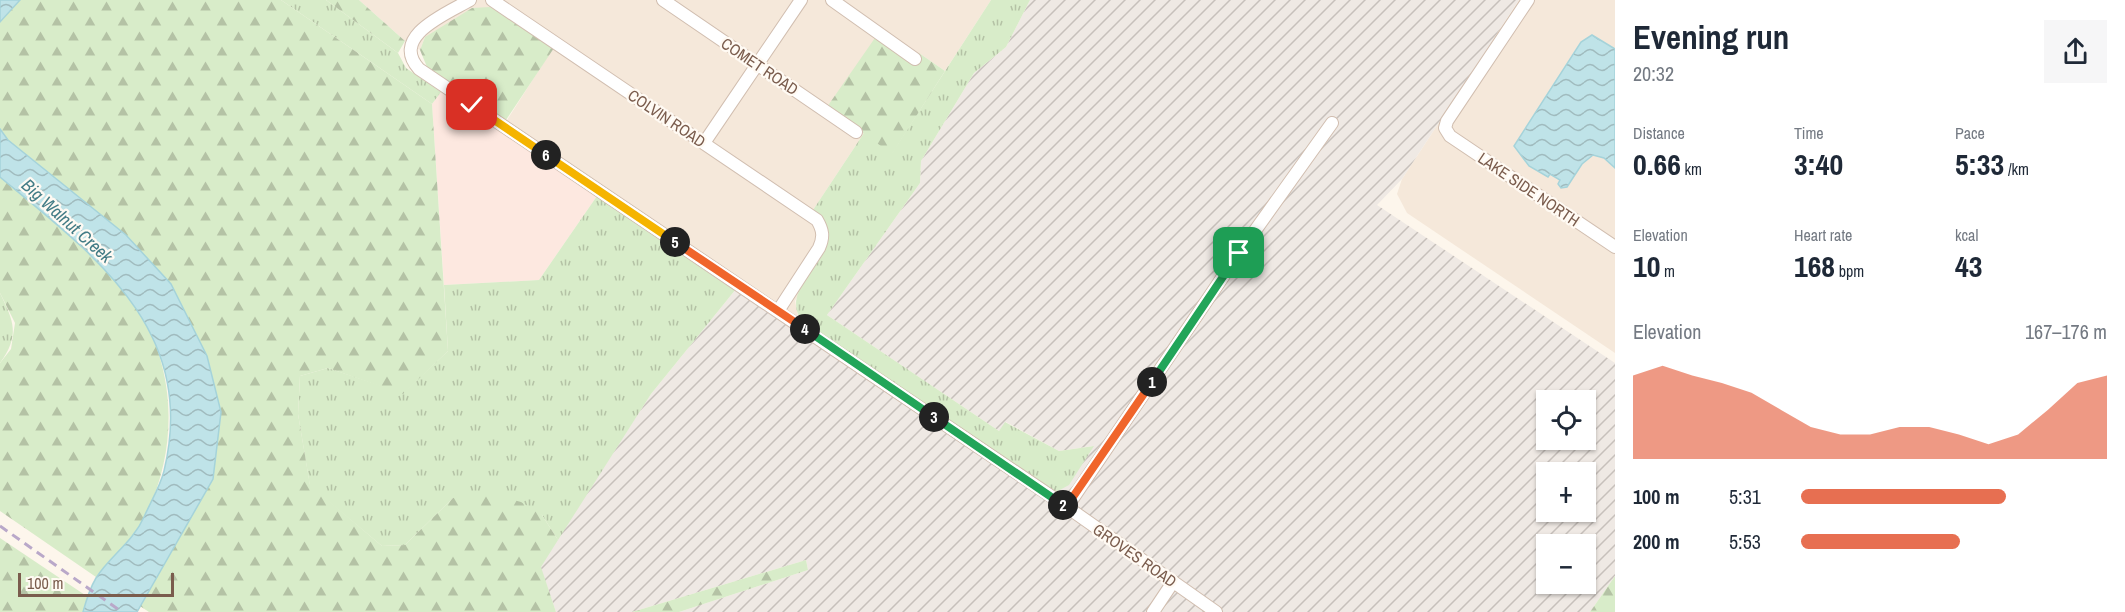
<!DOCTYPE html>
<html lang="en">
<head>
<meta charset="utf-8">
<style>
	:root { --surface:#fff; --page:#f6f6f7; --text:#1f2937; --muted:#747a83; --accent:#e76f51 }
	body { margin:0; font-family:"Archivo Narrow",sans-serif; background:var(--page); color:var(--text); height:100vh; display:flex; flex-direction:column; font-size:22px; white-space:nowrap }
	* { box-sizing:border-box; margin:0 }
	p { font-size:20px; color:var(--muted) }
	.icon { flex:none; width:33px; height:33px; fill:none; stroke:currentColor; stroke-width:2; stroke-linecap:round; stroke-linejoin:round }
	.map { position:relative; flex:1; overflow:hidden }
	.sheet { display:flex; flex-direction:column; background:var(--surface); width:510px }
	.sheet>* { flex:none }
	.controls { position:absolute; left:1536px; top:390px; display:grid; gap:12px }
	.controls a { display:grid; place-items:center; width:60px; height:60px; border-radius:0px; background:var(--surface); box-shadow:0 2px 4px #0004; font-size:30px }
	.scale { position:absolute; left:18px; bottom:15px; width:156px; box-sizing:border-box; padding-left:6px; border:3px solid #7a5c4d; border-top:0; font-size:16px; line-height:21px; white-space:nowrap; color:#7a5c4d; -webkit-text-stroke:4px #fffaf3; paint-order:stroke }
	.pin { position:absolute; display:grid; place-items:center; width:51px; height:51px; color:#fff; margin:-26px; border-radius:12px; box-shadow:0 3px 9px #0006 }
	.km { position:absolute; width:30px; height:30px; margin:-15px; border-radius:50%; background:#222; color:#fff; font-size:16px; line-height:30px; text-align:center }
	.round { display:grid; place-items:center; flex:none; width:63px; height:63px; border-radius:0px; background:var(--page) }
	.head { display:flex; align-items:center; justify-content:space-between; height:102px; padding:0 18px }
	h1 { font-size:33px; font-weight:700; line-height:45px }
	.metrics { display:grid; grid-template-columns:repeat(3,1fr); gap:9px; height:102px; padding:6px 18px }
	.metrics div { display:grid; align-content:center }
	.metrics b { font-size:30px; font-weight:700 }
	.metrics small { font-size:16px; font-weight:400 }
	.metrics p { font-size:16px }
	.chart { height:168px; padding:12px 18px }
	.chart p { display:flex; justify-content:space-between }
	.chart svg { width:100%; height:108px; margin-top:6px; fill:var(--accent); opacity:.7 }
	ul { padding:0 18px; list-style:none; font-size:20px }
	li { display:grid; grid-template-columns:96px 72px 1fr; align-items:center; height:45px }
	li i { height:15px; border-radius:8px; background:var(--accent) }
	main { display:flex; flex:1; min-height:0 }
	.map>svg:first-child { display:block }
</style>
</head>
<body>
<main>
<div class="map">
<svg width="1615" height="612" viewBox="0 0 1615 612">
	<defs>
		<pattern id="industrial-furrows" width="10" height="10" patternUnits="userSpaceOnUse" patternTransform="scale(1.5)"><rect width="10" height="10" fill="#efe9e4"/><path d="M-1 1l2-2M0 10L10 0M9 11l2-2" fill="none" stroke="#c7c0bb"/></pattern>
		<pattern id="grass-tufts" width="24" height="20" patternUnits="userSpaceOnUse" patternTransform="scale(1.5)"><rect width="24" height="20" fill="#d8ecc9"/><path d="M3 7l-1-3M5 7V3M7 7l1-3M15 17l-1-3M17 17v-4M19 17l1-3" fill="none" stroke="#b4c2a5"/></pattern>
		<pattern id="forest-firs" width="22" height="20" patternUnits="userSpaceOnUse" patternTransform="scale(1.5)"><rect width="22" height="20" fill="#d8ecc9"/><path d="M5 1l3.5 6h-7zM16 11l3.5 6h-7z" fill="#b4c2a5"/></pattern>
		<pattern id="water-waves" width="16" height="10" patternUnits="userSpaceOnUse" patternTransform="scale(1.5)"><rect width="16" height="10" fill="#bfe3e8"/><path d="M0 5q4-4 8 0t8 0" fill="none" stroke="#a0bbbe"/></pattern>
	</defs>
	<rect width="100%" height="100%" fill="#fdf6ec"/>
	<g fill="#f5e8da">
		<polygon points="359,0 991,0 945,71 919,53 914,61 827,107 864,133 813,210 825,221 829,235 826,248 795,301 798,316 736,289 502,128 553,48 425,37 420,50 405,41"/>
		<polygon points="1519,0 1615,0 1615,353 1407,213 1397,194 1402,179"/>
	</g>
	<polygon fill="#fde8e0" points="441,92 502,128 597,196 539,280 444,285 432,104"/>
	<path fill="url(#industrial-furrows)" fill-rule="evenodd" d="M1030,0H1519L1402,179L1377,205L1615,363V576L1590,612H679L808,570L806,560L632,612H556L540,566L651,394L736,289L798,316L805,325L1045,488L1093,446L1059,451L1006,422L999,431L827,315L920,183L921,161L974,73L1006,47ZM1546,400H1586V440H1546ZM1546,472H1586V512H1546ZM1546,544H1586V584H1546Z"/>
	<g fill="url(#grass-tufts)">
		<polygon points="281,0 326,0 398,53 406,68 441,92 432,104"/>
		<path d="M991,0H1030L1006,47L974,73L921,161L920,183L827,315L999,431L1005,422L1059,451L1094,446L1069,485L1056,492L1045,488L805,325C768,283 861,256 813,210L864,133L892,153Z"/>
		<polygon points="597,196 736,289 651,394 558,540 542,515 453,498 405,545 382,546 310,486 298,414 300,376 328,368 403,393 448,351 444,285 539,280"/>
		<path d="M0,293C14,322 20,335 0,363Z"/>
	</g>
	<g fill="url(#forest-firs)">
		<polygon points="20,0 281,0 432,104 448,351 403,394 328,368 300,376 298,414 310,485 382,546 405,545 453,498 484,492 521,502 542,515 558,540 541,567 556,612 149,612 140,606 212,479 126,235 8,140 0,129 0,22"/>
		<polygon points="326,0 359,0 405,41 398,53"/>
		<polygon points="490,7 554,48 506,120 427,67 420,50 425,37 472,8"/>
		<polygon points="877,35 915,61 919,53 945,71 892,154 827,107"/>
		<path d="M0,177C45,214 96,250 130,297C180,366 180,457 138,530C128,547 109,562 96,577L0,511V363L11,349L15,323L0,293Z"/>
		<polygon points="0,538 88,597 83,612 0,612"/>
		<polygon points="806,560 808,570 679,612 632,612"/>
		<polygon points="1615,576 1615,612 1590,612"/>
	</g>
	<g fill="url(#water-waves)" stroke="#a5d3da" stroke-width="1.5">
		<polygon points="0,0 20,0 0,22"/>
		<polygon points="1592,35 1615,49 1615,168 1604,158 1593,155 1582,164 1567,187 1561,188 1558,184 1560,180 1550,174 1548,177 1529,166 1514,146 1581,42"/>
		<path d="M0,129L8,140L126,235L171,284L207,356L221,412L213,479L137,612H83C86,601 90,588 96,578C110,556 133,542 144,517C150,503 160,487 164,471C198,330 95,256 0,177Z"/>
	</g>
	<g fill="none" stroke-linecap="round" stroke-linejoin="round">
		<defs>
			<g id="minor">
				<path d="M470,0C448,13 389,36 419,69L1067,507L1216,612"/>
				<path d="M492,0L817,220C823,230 824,237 819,248L778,311"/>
				<polyline points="663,0 856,132"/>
				<polyline points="832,0 915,59"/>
				<polyline points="1528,0 1447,121 1445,128 1450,136 1615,247"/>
				<polyline points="704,143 801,0"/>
				<polyline points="1067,507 1239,253 1332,123"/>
				<polyline points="1153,612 1173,582"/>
			</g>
		</defs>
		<use href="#minor" stroke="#d1beb0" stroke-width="14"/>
		<use href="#minor" stroke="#fff" stroke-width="12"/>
		<polyline stroke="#b9a8c9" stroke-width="3" stroke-dasharray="9 6" stroke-linecap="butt" points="0,526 122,612"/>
	</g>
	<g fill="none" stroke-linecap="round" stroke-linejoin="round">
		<defs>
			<polyline id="split-1" points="1152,382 1239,253"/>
			<polyline id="split-2" points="1063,505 1066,507 1152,382"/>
			<polyline id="split-3" points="934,417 1063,505"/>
			<polyline id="split-4" points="805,329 934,417"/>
			<polyline id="split-5" points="675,242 805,329"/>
			<polyline id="split-6" points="546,155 675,242"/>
			<polyline id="split-7" points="472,105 546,155"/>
		</defs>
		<use href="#split-1" stroke="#fff" stroke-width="12"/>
		<use href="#split-2" stroke="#fff" stroke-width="12"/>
		<use href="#split-3" stroke="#fff" stroke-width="12"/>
		<use href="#split-4" stroke="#fff" stroke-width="12"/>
		<use href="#split-5" stroke="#fff" stroke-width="12"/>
		<use href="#split-6" stroke="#fff" stroke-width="12"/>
		<use href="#split-7" stroke="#fff" stroke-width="12"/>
		<use href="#split-1" stroke="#22a559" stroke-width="8"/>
		<use href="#split-2" stroke="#f0652b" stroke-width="8"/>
		<use href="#split-3" stroke="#22a559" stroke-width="8"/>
		<use href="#split-4" stroke="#22a559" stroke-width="8"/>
		<use href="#split-5" stroke="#f0652b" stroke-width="8"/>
		<use href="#split-6" stroke="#f5b400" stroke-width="8"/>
		<use href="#split-7" stroke="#f5b400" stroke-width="8"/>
	</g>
	<g text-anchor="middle" stroke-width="4.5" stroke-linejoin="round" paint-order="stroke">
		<g font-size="16" fill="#7a5c4d" stroke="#fffaf3">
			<text transform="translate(760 66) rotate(34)" y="6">COMET ROAD</text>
			<text transform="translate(667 118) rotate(34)" y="6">COLVIN ROAD</text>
			<text transform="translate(1529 189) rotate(34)" y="6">LAKE SIDE NORTH</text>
			<text transform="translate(1135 555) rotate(35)" y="6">GROVES ROAD</text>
		</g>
		<g font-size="18" font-style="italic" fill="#437c86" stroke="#fffaf3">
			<text transform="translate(67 221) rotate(42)" y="6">Big Walnut Creek</text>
		</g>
	</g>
</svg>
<div class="controls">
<a><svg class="icon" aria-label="locate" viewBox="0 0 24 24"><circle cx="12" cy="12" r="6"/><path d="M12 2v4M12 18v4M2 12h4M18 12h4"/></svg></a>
<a>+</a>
<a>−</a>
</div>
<div class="scale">100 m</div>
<div class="pin" style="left:1239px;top:253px;background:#1e9e55"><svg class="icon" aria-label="arrive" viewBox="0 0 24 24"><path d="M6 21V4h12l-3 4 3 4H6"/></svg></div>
<div class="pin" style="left:472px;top:105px;background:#d93025"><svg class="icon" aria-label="check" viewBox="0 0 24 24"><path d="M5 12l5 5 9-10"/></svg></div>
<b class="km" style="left:1152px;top:382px">1</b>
<b class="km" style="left:1063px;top:505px">2</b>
<b class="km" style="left:934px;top:417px">3</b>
<b class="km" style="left:805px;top:329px">4</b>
<b class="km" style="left:675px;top:242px">5</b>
<b class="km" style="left:546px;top:155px">6</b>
</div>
<section class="sheet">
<div class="head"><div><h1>Evening run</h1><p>20:32</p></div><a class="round"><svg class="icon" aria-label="share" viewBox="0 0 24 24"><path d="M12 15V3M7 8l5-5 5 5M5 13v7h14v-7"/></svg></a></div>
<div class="metrics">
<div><p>Distance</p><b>0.66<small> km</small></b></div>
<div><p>Time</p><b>3:40</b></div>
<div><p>Pace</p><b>5:33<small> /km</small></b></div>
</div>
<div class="metrics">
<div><p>Elevation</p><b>10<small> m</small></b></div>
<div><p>Heart rate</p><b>168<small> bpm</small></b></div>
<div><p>kcal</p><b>43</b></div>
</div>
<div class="chart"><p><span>Elevation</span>167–176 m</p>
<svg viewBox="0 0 160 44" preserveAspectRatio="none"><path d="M0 44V10L10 6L20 10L30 13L40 17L50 24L60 31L70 34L80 34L90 31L100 31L110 34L120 38L130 34L140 24L150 13L160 10V44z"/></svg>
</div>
<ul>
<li><b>100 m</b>5:31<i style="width:67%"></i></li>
<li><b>200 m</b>5:53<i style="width:52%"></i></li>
</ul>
</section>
</main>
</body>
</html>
